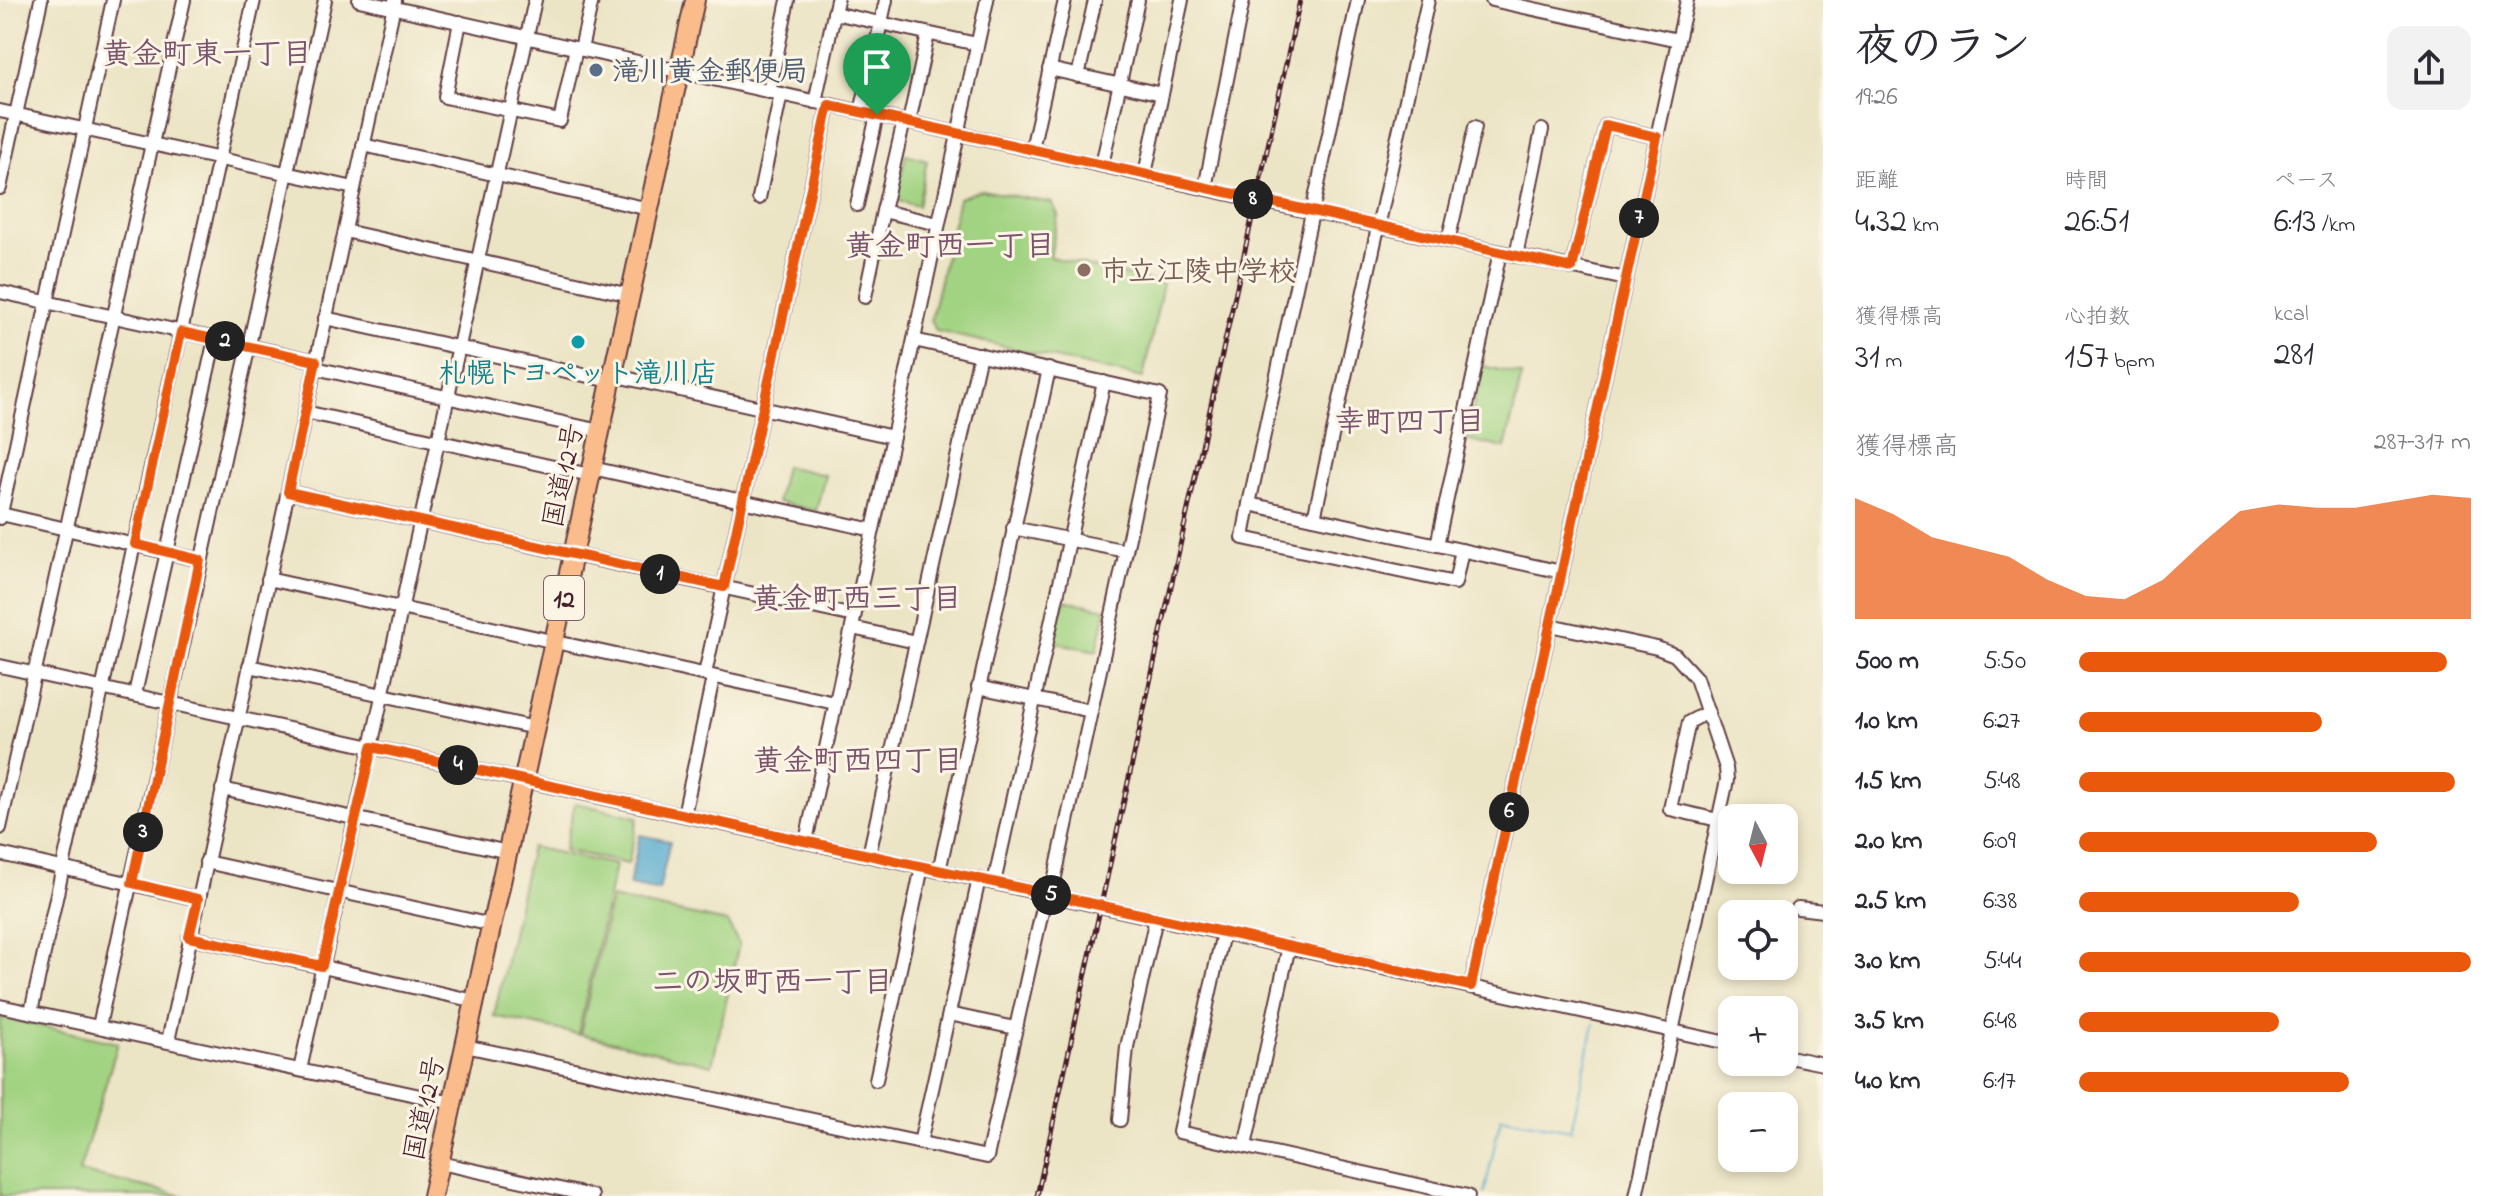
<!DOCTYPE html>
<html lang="ja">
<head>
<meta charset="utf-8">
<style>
	:root { --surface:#fff; --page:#f2f2f3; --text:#2b2b33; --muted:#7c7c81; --accent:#ea580c }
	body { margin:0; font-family:"Indie Flower","Klee One",sans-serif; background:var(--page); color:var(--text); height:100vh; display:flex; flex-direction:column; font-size:30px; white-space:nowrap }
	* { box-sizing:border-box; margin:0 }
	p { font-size:26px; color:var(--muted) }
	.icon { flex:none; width:44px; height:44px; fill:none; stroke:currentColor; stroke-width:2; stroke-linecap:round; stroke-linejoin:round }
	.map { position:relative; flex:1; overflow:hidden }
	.panel { display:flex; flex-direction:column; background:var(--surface); width:680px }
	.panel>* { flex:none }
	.needle { width:52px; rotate:173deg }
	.controls { position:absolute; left:1718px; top:804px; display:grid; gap:16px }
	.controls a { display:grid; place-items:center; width:80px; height:80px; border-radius:16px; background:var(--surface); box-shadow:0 4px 12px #0003; font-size:40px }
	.pin { position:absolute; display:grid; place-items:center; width:68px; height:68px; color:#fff; margin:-82px -34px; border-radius:50% 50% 50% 0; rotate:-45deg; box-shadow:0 0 8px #0007 }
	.pin .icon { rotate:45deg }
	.km { position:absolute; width:40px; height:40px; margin:-20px; border-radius:50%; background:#222; color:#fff; font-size:22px; line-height:40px; text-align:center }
	.round { display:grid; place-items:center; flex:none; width:84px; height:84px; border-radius:16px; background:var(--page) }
	.summary { display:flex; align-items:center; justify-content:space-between; height:136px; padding:0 32px }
	h1 { font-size:44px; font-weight:600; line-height:60px }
	.figures { display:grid; grid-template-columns:repeat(3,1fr); gap:12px; height:136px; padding:8px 32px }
	.figures div { display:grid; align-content:center }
	.figures b { font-size:34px; font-weight:600 }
	.figures small { font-size:22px; font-weight:400 }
	.figures p { font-size:22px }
	.chart { height:224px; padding:16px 32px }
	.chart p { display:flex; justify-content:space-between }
	.chart svg { width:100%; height:144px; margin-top:8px; fill:var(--accent); opacity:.7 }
	ul { padding:0 32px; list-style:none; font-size:26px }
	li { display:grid; grid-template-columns:128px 96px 1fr; align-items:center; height:60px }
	li i { height:20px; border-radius:10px; background:var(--accent) }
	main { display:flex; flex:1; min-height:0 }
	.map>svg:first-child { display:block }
</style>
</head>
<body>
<main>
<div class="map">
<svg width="1823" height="1196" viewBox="0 0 1823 1196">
	<rect width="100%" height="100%" fill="#fcf5e5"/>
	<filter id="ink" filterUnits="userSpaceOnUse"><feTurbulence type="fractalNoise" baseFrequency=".0125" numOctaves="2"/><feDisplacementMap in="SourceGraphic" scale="16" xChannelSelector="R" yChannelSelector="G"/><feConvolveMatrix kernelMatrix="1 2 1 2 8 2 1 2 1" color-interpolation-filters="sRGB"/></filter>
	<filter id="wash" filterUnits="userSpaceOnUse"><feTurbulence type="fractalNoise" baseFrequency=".006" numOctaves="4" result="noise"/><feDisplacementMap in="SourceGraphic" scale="32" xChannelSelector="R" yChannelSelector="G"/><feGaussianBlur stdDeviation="1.8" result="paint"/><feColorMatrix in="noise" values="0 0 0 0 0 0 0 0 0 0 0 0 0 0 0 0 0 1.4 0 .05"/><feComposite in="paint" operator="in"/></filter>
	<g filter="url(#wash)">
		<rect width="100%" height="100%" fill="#ebe4c5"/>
		<g fill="#a2d382" stroke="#767956" stroke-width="2">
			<polygon points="906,154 927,160 918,206 895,200"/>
			<polygon points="981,190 1052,203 1058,215 1050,257 1163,284 1143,378 936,331 931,319 959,198"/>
			<polygon points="1483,366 1522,375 1505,448 1465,439"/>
			<polygon points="785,466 825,475 816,511 777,502"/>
			<polygon points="1064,600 1106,609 1097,651 1054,642"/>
			<polygon points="575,803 638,817 628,864 564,850"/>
			<polygon points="531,847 615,865 578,1034 494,1016"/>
			<polygon points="611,898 727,922 739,944 712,1065 580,1034"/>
			<polygon points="0,1017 118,1043 79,1172 185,1196 0,1196"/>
		</g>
		<polygon fill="#51a8ce" stroke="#4e647c" stroke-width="2" points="640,835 670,841 659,891 629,885"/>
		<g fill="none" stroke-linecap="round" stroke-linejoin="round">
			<polyline stroke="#51a8ce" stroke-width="2" points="1484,1194 1501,1117 1571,1130 1594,1024"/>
		</g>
	</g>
	<g filter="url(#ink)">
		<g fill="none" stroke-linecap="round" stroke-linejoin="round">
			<defs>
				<g id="minor">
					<polyline points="359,0 1261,201 1626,279"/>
					<polyline points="1358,0 1249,504 1562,572"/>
					<polyline points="1492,0 1678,40"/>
					<polyline points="834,13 977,44"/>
					<polyline points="460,22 445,97 560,121 576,48"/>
					<polyline points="581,49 592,0"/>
					<polyline points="1049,69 1162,94"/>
					<polyline points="1078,76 1095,0"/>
					<polyline points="769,92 788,0"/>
					<polyline points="815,102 837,0"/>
					<polyline points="0,111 354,188"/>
					<polyline points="861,112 886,0"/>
					<polyline points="904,121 883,211 938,224"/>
					<polyline points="909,122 928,34"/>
					<polyline points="363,145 649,209"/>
					<polyline points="1032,149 1065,0"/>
					<polyline points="1102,165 1138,0"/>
					<polyline points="1145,174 1182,0"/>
					<polyline points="0,188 41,0"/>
					<polyline points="1205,188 1243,0"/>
					<polyline points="759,198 781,94"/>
					<polyline points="857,205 877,115"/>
					<polyline points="345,231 630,295"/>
					<polyline points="1448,241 1475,127"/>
					<polyline points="1516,256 1542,130"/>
					<polyline points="1572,268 1606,125 1657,137"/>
					<polyline points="0,292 316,361"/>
					<polyline points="865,297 883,211"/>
					<polyline points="325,318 611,381"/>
					<polyline points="914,340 1160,395 1051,895"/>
					<polyline points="315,368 600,431"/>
					<polyline points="612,375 893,437"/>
					<polyline points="305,412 590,475"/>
					<polyline points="592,468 873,530"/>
					<polyline points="288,492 854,616"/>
					<polyline points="1249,504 1243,538 1455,583 1462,550"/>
					<polyline points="1,514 200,560"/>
					<polyline points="0,518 113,0"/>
					<polyline points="1314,518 1428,0"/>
					<polyline points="1013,528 1126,551"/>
					<polyline points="1437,545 1500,252"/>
					<polyline points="268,579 835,703"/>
					<polyline points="1550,625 1657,648 1675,655 1696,678 1726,768 1727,780 1636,1196"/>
					<polyline points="852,628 916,642"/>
					<polyline points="0,666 1732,1044"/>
					<polyline points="249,666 535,728"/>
					<polyline points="705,674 829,105"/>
					<polyline points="978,687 1091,711"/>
					<polyline points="135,694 215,339"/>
					<polyline points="1708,712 1689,722 1670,809 1718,820"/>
					<polyline points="222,789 508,852"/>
					<polyline points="684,815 713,678"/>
					<polyline points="0,828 184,0"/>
					<polyline points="806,841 987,0"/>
					<polyline points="0,854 198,899"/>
					<polyline points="869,855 980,354"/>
					<polyline points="206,862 492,925"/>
					<polyline points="939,871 1049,369"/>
					<polyline points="994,883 1104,382"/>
					<polyline points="1798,908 1823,911"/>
					<polyline points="1223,933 1179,1132 1468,1196"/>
					<polyline points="189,937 475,1001"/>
					<polyline points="1471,986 1687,0"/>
					<polyline points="0,1006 453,1103"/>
					<polyline points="31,1012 254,0"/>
					<polyline points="949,1014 1015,1028"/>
					<polyline points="99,1026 325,0"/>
					<polyline points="168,1041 395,1"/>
					<polyline points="465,1046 987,1157 1046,894"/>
					<polyline points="1784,1056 1823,1064"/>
					<polyline points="300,1070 535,0"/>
					<polyline points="876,1080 922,867"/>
					<polyline points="1120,1120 1127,1047 1156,918"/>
					<polyline points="920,1143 979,879"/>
					<polyline points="1245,1146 1289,946"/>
					<polyline points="440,1163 592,1196"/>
				</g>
				<polyline id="highway" points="432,1196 695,0"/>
			</defs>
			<use href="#minor" stroke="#623d42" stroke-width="16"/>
			<use href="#highway" stroke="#623d42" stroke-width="22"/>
			<use href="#minor" stroke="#fff" stroke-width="12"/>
			<use href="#highway" stroke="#fabc8b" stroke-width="18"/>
			<defs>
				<polyline id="rail" points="1037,1196 1300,0"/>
			</defs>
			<use href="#rail" stroke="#4a1f2b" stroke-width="5"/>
			<use href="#rail" stroke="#fcf5e5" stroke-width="2" stroke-dasharray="6" stroke-linecap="butt"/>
		</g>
	</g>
	<g fill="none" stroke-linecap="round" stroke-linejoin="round" filter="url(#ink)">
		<defs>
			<polygon id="route" points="829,105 1572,268 1606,125 1657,137 1471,986 372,747 322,966 189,937 198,899 132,883 200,560 135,544 181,332 316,361 288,492 724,587"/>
		</defs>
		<use href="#route" stroke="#fff" stroke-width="16"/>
		<use href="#route" stroke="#ea580c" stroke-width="10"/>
	</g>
	<circle fill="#5c6f8a" stroke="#fcf5e5" stroke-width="3" cx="596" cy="70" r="8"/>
	<circle fill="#8d6e63" stroke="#fcf5e5" stroke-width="3" cx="1084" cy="270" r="8"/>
	<circle fill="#0f9aa8" stroke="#fcf5e5" stroke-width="3" cx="578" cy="342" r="8"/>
	<g text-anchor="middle" stroke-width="6" stroke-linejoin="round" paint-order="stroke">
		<rect fill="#fcf5e5" stroke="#7f5f63" stroke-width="2" x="544" y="576" width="40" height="44" rx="6"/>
		<g font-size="26" font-weight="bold" fill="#4a1f2b">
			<text x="564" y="607">12</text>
		</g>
		<g font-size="28" font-weight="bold" fill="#4e5e75" stroke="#fcf5e5" text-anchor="start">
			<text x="612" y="80">滝川黄金郵便局</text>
		</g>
		<g font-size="28" font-weight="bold" fill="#785e54" stroke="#fcf5e5" text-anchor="start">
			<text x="1100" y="280">市立江陵中学校</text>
		</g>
		<g font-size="28" font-weight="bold" fill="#0d838f" stroke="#fcf5e5">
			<text x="578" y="382">札幌トヨペット滝川店</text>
		</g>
		<g font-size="28" fill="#4a1f2b" stroke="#fcf5e5">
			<text transform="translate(562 475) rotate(-78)" y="10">国道12号</text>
			<text transform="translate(423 1108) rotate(-78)" y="10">国道12号</text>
		</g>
		<g font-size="30" font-weight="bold" fill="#7a546e" stroke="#fcf5e5">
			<text x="207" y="63">黄金町東一丁目</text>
			<text x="950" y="255">黄金町西一丁目</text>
			<text x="1410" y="431">幸町四丁目</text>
			<text x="857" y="608">黄金町西三丁目</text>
			<text x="858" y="770">黄金町西四丁目</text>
			<text x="773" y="991">二の坂町西一丁目</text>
		</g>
	</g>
</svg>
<div class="controls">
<a><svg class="needle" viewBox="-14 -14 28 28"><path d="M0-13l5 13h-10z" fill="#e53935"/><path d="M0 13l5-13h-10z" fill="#7c7c81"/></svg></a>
<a><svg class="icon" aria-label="locate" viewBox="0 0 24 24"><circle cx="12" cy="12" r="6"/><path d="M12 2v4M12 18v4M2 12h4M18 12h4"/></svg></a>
<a>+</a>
<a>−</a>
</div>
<div class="pin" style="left:877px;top:115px;background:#1e9e55"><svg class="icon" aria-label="arrive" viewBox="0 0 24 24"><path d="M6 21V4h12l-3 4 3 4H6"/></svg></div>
<b class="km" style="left:660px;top:574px">1</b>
<b class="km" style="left:225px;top:341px">2</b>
<b class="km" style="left:143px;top:832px">3</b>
<b class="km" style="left:458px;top:765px">4</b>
<b class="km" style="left:1051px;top:895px">5</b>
<b class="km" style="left:1509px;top:812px">6</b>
<b class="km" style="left:1639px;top:218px">7</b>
<b class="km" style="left:1253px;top:199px">8</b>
</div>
<section class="panel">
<div class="summary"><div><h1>夜のラン</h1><p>19:26</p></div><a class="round"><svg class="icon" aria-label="share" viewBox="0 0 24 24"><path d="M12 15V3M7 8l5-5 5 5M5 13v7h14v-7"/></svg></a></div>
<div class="figures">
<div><p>距離</p><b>4.32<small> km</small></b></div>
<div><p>時間</p><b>26:51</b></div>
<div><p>ペース</p><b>6:13<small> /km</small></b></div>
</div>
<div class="figures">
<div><p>獲得標高</p><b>31<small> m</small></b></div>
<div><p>心拍数</p><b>157<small> bpm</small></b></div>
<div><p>kcal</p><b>281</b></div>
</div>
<div class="chart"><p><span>獲得標高</span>287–317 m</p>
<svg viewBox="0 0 160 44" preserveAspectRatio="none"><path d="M0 44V7L10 12L20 19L30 22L40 25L50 32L60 37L70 38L80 32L90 21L100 11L110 9L120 10L130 10L140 8L150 6L160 7V44z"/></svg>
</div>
<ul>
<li><b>500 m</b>5:50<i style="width:94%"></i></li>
<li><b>1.0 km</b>6:27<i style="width:62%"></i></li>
<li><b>1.5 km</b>5:48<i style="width:96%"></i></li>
<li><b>2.0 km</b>6:09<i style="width:76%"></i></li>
<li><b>2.5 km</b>6:38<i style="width:56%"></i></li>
<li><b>3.0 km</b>5:44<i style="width:100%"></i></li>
<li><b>3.5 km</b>6:48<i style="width:51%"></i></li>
<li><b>4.0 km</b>6:17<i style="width:69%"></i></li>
</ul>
</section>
</main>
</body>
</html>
